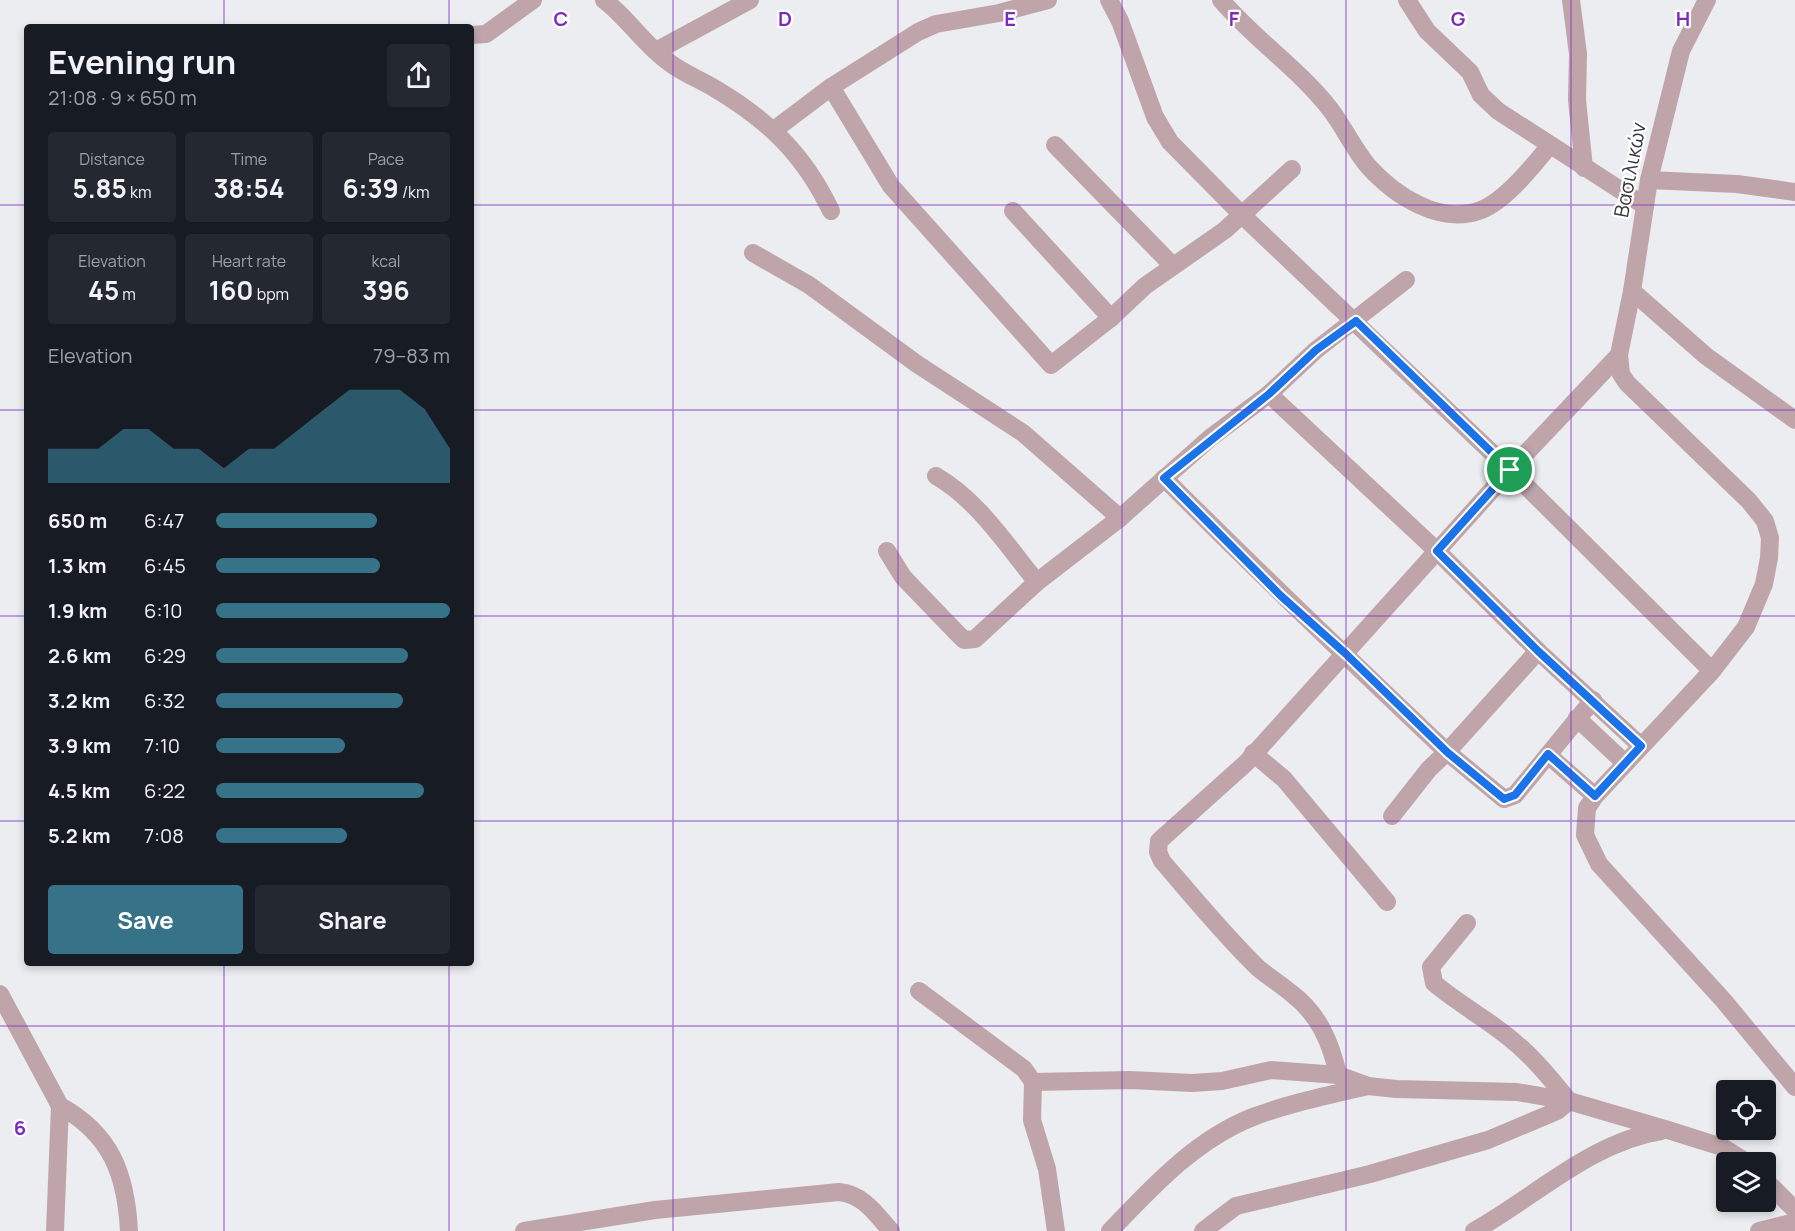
<!DOCTYPE html>
<html lang="en">
<head>
<meta charset="utf-8">
<style>
	:root { --surface:#171b24; --page:#242831; --text:#f1f3f6; --muted:#9ea1a6; --accent:#367389 }
	body { margin:0; font-family:Manrope,sans-serif; background:var(--page); color:var(--text); height:100vh; display:flex; flex-direction:column; font-size:22px; white-space:nowrap }
	* { box-sizing:border-box; margin:0 }
	p { font-size:20px; color:var(--muted) }
	.icon { flex:none; width:33px; height:33px; fill:none; stroke:currentColor; stroke-width:2; stroke-linecap:round; stroke-linejoin:round }
	.map { position:relative; flex:1; overflow:hidden }
	.panel { position:absolute; left:24px; top:24px; width:450px; height:942px; display:flex; flex-direction:column; background:var(--surface); border-radius:6px; box-shadow:0 3px 9px #0003 }
	.panel>* { flex:none }
	.buttons { position:absolute; left:1716px; top:1080px; display:grid; gap:12px }
	.buttons a { display:grid; place-items:center; width:60px; height:60px; border-radius:6px; background:var(--surface); box-shadow:0 3px 9px #0003; font-size:30px }
	.pin { position:absolute; display:grid; place-items:center; width:51px; height:51px; color:#fff; margin:-26px; border:3px solid #fff; border-radius:50%; box-shadow:0 2px 6px #0007 }
	.round { display:grid; place-items:center; flex:none; width:63px; height:63px; border-radius:6px; background:var(--page) }
	.head { display:flex; align-items:center; justify-content:space-between; height:102px; padding:0 24px }
	h1 { font-size:33px; font-weight:700; line-height:45px }
	.stats { display:grid; grid-template-columns:repeat(3,1fr); gap:9px; height:102px; padding:6px 24px }
	.stats div { display:grid; align-content:center; border-radius:6px; background:var(--page); text-align:center }
	.stats b { font-size:26px; font-weight:700 }
	.stats small { font-size:16px; font-weight:400 }
	.stats p { font-size:16px }
	.chart { height:168px; padding:12px 24px }
	.chart p { display:flex; justify-content:space-between }
	.chart svg { width:100%; height:108px; margin-top:6px; fill:var(--accent); opacity:.7 }
	.button { display:flex; gap:12px; margin-top:auto; padding:12px 24px }
	.button a { flex:1; height:69px; border-radius:6px; background:var(--accent); color:#fff; font-size:24px; font-weight:700; line-height:69px; text-align:center }
	.button a+a { background:var(--page); color:var(--text) }
	ul { padding:0 24px; list-style:none; font-size:20px }
	li { display:grid; grid-template-columns:96px 72px 1fr; align-items:center; height:45px }
	li i { height:15px; border-radius:8px; background:var(--accent) }
	.map>svg:first-child { display:block }
</style>
</head>
<body>
<div class="map">
<svg width="1795" height="1231" viewBox="0 0 1795 1231">
	<rect width="100%" height="100%" fill="#ebedf1"/>
	<g fill="none" stroke-linecap="round" stroke-linejoin="round">
		<g stroke="#bfa5aa" stroke-width="18">
			<path d="M604,0C628,18 645,46 670,63C683,73 699,79 714,88C768,120 804,154 831,211"/>
			<polyline points="1109,0 1120,21 1155,117 1170,142 1242,215 1510,470 1712,671"/>
			<path d="M1221,0C1254,39 1299,69 1330,109C1344,127 1353,148 1368,166C1394,195 1440,226 1481,210C1505,201 1534,165 1550,145"/>
			<polyline points="1407,0 1427,31 1470,72 1481,95 1498,111 1645,206"/>
			<polyline points="1571,0 1578,54 1577,100 1584,168"/>
			<polyline points="1707,0 1681,51 1649,180 1632,291 1619,355 1621,374 1627,383 1749,501 1765,521 1770,538 1769,558 1764,584 1746,627 1712,671 1595,796 1587,808 1585,835 1599,864 1724,1001 1795,1087"/>
			<polyline points="471,35 486,34 533,0"/>
			<polyline points="656,51 750,0"/>
			<polyline points="831,87 891,186 1051,365 1111,318 1145,286 1225,230 1292,169"/>
			<polyline points="774,130 831,87 918,32 936,24 999,13 1048,0"/>
			<polyline points="1055,145 1173,266"/>
			<polyline points="1649,180 1737,184 1795,192"/>
			<polyline points="1013,211 1111,318"/>
			<polyline points="753,253 809,285 917,364 1023,433 1120,518"/>
			<polyline points="1632,291 1706,356 1795,420"/>
			<polyline points="1269,394 1437,551 1538,651 1641,746"/>
			<path d="M936,476C978,500 1007,546 1037,582"/>
			<path d="M1164,478C1257,571 1352,662 1447,752L1538,651"/>
			<polyline points="887,551 903,577 956,632 964,640 975,639 1037,582 1120,518 1210,438 1269,394 1316,350 1406,280"/>
			<polyline points="1593,700 1548,755 1595,796"/>
			<polyline points="1577,718 1625,763"/>
			<polyline points="1253,753 1284,779 1387,902"/>
			<polyline points="1392,816 1429,769 1447,752 1504,799 1515,795 1548,755"/>
			<polyline points="919,991 1024,1069 1033,1082 1032,1120 1047,1169 1056,1231"/>
			<path d="M0,994L60,1106C111,1134 126,1174 129,1231"/>
			<path d="M1338,1075C1331,1043 1319,1014 1291,993C1280,984 1269,977 1258,968C1224,935 1193,897 1162,861L1158,852L1159,841L1246,763L1510,470L1619,355"/>
			<polyline points="1033,1082 1130,1080 1192,1083 1222,1081 1271,1070 1338,1075 1368,1086 1396,1089 1517,1092 1569,1101 1668,1130 1722,1147 1746,1162"/>
			<polyline points="1766,1181 1795,1210"/>
			<polyline points="55,1231 60,1106"/>
			<path d="M524,1231L655,1210L839,1192C863,1194 876,1214 891,1231"/>
			<path d="M1110,1231C1151,1188 1196,1139 1253,1117C1290,1103 1330,1095 1368,1086"/>
			<path d="M1203,1231L1236,1206L1370,1174L1488,1140L1557,1111L1569,1101C1553,1082 1538,1062 1519,1046C1493,1022 1461,1006 1434,983L1431,967L1467,923"/>
			<path d="M1474,1231C1535,1197 1591,1142 1661,1131"/>
			<polyline points="1759,1231 1795,1222"/>
		</g>
	</g>
	<g fill="none" stroke-linecap="round" stroke-linejoin="round">
		<defs>
			<polygon id="route" points="1356,321 1510,470 1437,551 1538,651 1641,746 1595,796 1548,754 1515,795 1504,799 1447,752 1346,654 1281,596 1164,478 1269,394 1316,350"/>
		</defs>
		<use href="#route" stroke="#fff" stroke-width="12"/>
		<use href="#route" stroke="#1a73e8" stroke-width="8"/>
	</g>
	<path fill="none" stroke="#7b2cbf" stroke-width="1.5" stroke-opacity="0.55" d="M224,0V27M449,0V27M673,0V1231M898,0V1231M1122,0V1231M1346,0V1231M1571,0V1231M0,205H27M471,205H1795M0,410H27M471,410H1795M0,616H27M471,616H1795M0,821H27M471,821H1795M224,963V1231M449,963V1231M0,1026H1795"/>
	<g text-anchor="middle" stroke-width="4.5" stroke-linejoin="round" paint-order="stroke">
		<g font-size="20" fill="#373839" stroke="#fff">
			<text transform="translate(1630 170) rotate(-79)" y="7">Βασιλικών</text>
		</g>
	</g>
	<g font-size="20" text-anchor="middle" font-weight="bold" fill="#7b2cbf" stroke="#fff" stroke-width="4.5" stroke-linejoin="round" paint-order="stroke">
		<text x="561" y="26">C</text>
		<text x="785" y="26">D</text>
		<text x="1010" y="26">E</text>
		<text x="1234" y="26">F</text>
		<text x="1458" y="26">G</text>
		<text x="1683" y="26">H</text>
		<text x="20" y="1135">6</text>
	</g>
</svg>
<div class="buttons">
<a><svg class="icon" aria-label="locate" viewBox="0 0 24 24"><circle cx="12" cy="12" r="6"/><path d="M12 2v4M12 18v4M2 12h4M18 12h4"/></svg></a>
<a><svg class="icon" aria-label="layers" viewBox="0 0 24 24"><path d="M12 4l9 5-9 5-9-5zM3 14l9 5 9-5"/></svg></a>
</div>
<div class="pin" style="left:1510px;top:470px;background:#1e9e55"><svg class="icon" aria-label="arrive" viewBox="0 0 24 24"><path d="M6 21V4h12l-3 4 3 4H6"/></svg></div>
<section class="panel">
<div class="head"><div><h1>Evening run</h1><p>21:08 · 9 × 650 m</p></div><a class="round"><svg class="icon" aria-label="share" viewBox="0 0 24 24"><path d="M12 15V3M7 8l5-5 5 5M5 13v7h14v-7"/></svg></a></div>
<div class="stats">
<div><p>Distance</p><b>5.85<small> km</small></b></div>
<div><p>Time</p><b>38:54</b></div>
<div><p>Pace</p><b>6:39<small> /km</small></b></div>
</div>
<div class="stats">
<div><p>Elevation</p><b>45<small> m</small></b></div>
<div><p>Heart rate</p><b>160<small> bpm</small></b></div>
<div><p>kcal</p><b>396</b></div>
</div>
<div class="chart"><p><span>Elevation</span>79–83 m</p>
<svg viewBox="0 0 160 44" preserveAspectRatio="none"><path d="M0 44V30L10 30L20 30L30 22L40 22L50 30L60 30L70 38L80 30L90 30L100 22L110 14L120 6L130 6L140 6L150 14L160 30V44z"/></svg>
</div>
<ul>
<li><b>650 m</b>6:47<i style="width:69%"></i></li>
<li><b>1.3 km</b>6:45<i style="width:70%"></i></li>
<li><b>1.9 km</b>6:10<i style="width:100%"></i></li>
<li><b>2.6 km</b>6:29<i style="width:82%"></i></li>
<li><b>3.2 km</b>6:32<i style="width:80%"></i></li>
<li><b>3.9 km</b>7:10<i style="width:55%"></i></li>
<li><b>4.5 km</b>6:22<i style="width:89%"></i></li>
<li><b>5.2 km</b>7:08<i style="width:56%"></i></li>
</ul>
<div class="button"><a>Save</a><a>Share</a></div>
</section>
</div>
</body>
</html>
